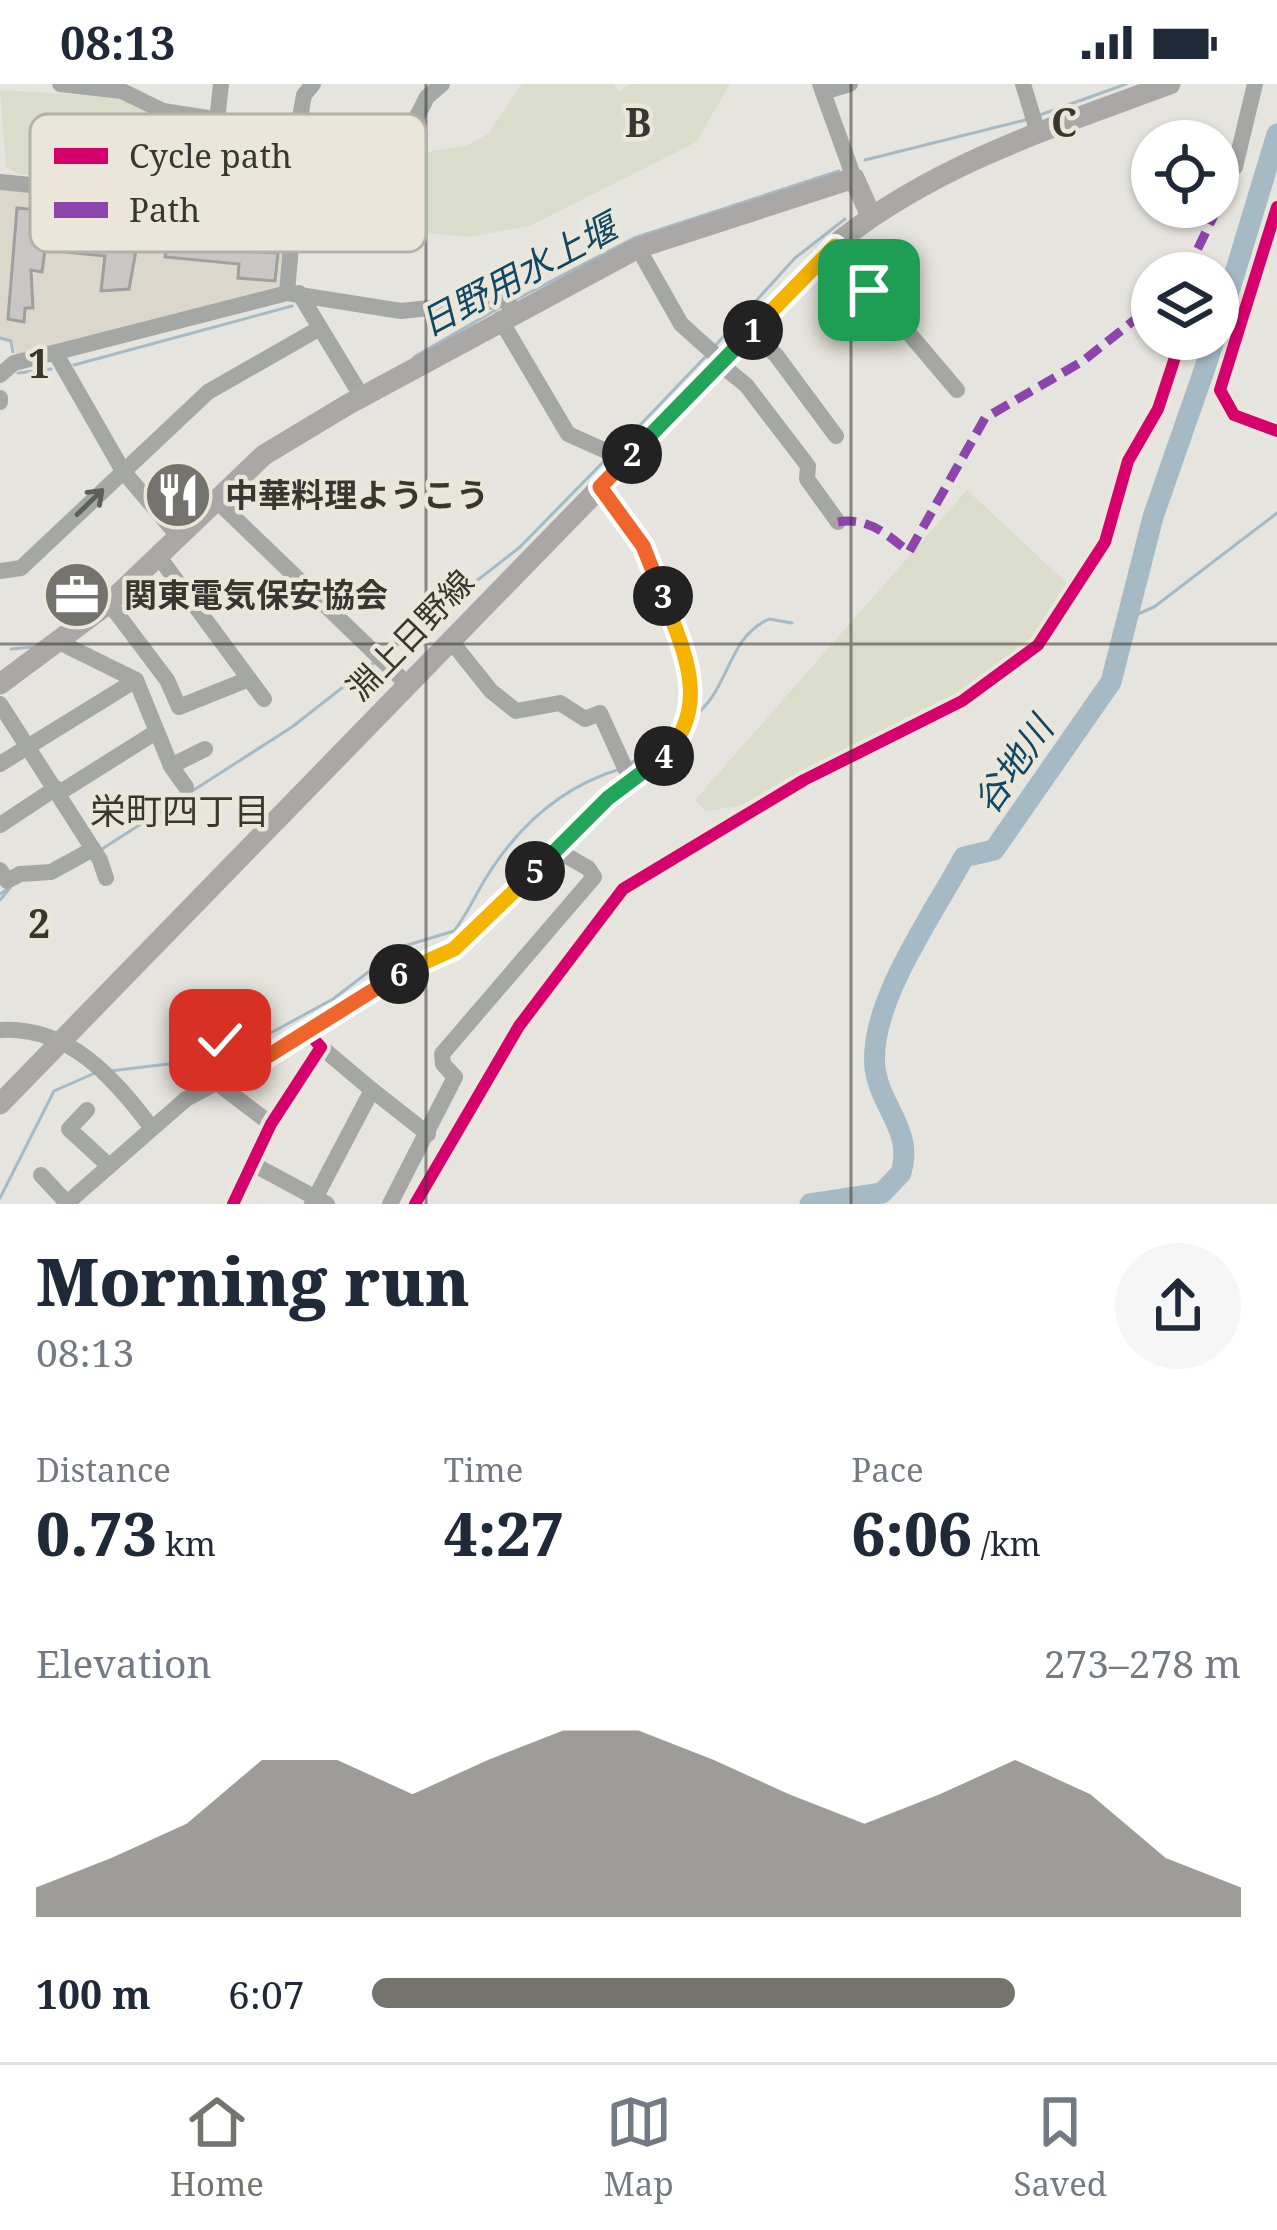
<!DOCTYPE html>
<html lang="en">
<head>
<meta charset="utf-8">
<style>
	:root { --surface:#fff; --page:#f6f6f7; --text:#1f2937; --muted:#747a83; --line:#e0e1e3; --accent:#74736e }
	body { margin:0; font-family:"Noto Serif","Noto Sans JP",serif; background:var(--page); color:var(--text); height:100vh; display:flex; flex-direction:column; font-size:45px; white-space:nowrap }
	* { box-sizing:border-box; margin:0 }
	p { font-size:39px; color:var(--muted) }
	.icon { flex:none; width:66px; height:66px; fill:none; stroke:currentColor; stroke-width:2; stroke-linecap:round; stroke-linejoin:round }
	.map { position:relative; height:1120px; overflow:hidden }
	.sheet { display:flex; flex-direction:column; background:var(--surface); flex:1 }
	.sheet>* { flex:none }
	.buttons { position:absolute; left:1131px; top:36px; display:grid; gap:24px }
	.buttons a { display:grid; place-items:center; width:108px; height:108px; border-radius:50%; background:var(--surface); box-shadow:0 3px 9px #0004; font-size:60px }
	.pin { position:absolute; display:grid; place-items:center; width:102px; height:102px; color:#fff; margin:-51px; border-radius:24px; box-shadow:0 6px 18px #0006 }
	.km { position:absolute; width:60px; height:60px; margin:-30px; border-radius:50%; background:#222; color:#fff; font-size:33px; line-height:60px; text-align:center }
	.round { display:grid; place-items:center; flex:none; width:126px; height:126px; border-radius:63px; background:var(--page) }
	.head { display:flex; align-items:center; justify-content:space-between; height:204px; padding:0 36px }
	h1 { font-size:66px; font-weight:800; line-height:90px }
	.metrics { display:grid; grid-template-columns:repeat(3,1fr); gap:18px; height:204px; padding:12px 36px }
	.metrics div { display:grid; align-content:center }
	.metrics b { font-size:60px; font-weight:800 }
	.metrics small { font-size:33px; font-weight:400 }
	.metrics p { font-size:33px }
	.chart { height:336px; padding:24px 36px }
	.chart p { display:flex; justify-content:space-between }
	.chart svg { width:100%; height:216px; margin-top:12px; fill:var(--accent); opacity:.7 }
	ul { padding:0 36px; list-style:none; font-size:39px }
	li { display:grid; grid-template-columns:192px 144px 1fr; align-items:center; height:90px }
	li i { height:30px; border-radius:15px; background:var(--accent) }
	.status { display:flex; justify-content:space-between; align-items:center; height:84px; padding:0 60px; background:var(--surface); direction:ltr }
	.status svg { height:33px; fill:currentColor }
	.dock { display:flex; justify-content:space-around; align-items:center; height:168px; border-top:3px solid var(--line); background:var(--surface); font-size:33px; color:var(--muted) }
	.dock a { display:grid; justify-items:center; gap:6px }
	.dock .on { color:var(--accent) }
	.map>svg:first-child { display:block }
</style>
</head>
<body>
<div class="status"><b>08:13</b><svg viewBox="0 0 49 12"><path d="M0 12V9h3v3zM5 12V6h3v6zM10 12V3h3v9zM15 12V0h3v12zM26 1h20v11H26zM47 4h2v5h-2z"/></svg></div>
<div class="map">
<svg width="1277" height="1120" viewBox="0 0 1277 1120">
	<rect width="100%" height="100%" fill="#e6e4de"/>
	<polygon fill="#dcd7cb" points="0,105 288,130 282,201 17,275 13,256 0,252"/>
	<g fill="#daddcb">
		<polygon points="522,0 613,0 620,8 629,0 730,0 696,58 530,142 468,153 398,146 372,123 19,90 6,83 0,6 114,13 191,44 423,69 467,61 488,50"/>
		<polygon points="967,406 1068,500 1036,558 945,617 739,722 705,727 695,716"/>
	</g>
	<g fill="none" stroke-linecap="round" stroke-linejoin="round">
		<g stroke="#a6bac6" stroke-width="3">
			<polyline points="1037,32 1126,0"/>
			<polyline points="865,76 1025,36"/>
			<polyline points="513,217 634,154 839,87"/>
			<polyline points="459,229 485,231"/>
			<polyline points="0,254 11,257 13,268"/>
			<polyline points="714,263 795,174 845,135"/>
			<polyline points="414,273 499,224"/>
			<polyline points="74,281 292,222"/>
			<polyline points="18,289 51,285"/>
			<polyline points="619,363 708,270"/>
			<polyline points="93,518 109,505"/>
			<polyline points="1131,533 1154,523 1277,429"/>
			<polyline points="11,565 33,563"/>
			<polyline points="384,569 520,463 605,376"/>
			<path d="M691,634C730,609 725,555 769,535L792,539"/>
			<polyline points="629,681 673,646"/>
			<polyline points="102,765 292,643 375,578"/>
			<polyline points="0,810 9,804"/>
			<polyline points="0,816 10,804"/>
			<path d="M256,957L333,915L401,863L454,847C466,832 474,814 484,797C516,744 561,703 620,685"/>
			<polyline points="110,987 193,977 242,964"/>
			<polyline points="0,1114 54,1007 95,989"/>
		</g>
		<g stroke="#a6bac6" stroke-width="21">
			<polyline points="1218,245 1277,50"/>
			<path d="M810,1120L882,1109L901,1089C914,1047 880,1023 875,984C868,920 934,829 964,773L994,766L1111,598L1153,433L1215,255"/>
		</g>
	</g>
	<polygon fill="#c8c7c6" stroke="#a09f9e" stroke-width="3" points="17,124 153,136 154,126 211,132 208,165 278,169 275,197 238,194 239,180 165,173 166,164 137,161 129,205 101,207 105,172 45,166 42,188 31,186 33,224 25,224 24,238 8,235"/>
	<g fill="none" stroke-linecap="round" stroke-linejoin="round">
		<g stroke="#a5a7a5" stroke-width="16">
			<polyline points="60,0 122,7 163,27 401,64 427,13 442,0"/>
			<polyline points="820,0 854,94"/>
			<polyline points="1023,0 1038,49"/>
			<polyline points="823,8 850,0"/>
			<polyline points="217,37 221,0"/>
			<polyline points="297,50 304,11 313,0"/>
			<polyline points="1235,83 1255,0"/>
			<polyline points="0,98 294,127 287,209"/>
			<polyline points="835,162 957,306"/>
			<polyline points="638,164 681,240 722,277"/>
			<polyline points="299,209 362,313"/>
			<polyline points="500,235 568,350 626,376"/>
			<polyline points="750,249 776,271 836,352"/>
			<polyline points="56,270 123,387 179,453"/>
			<polyline points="720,280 746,301 808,382 807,395 838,438"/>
			<polyline points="0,291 14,279 287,209 401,227 504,216 515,226"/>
			<polyline points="0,314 0,318"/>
			<polyline points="216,416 408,601"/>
			<polyline points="159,473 264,615"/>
			<polyline points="0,487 21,484 208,308 320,244"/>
			<polyline points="109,519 167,596 179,623 249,595"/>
			<polyline points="451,557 491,607 516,627 560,619 585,635 600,629 631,697"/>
			<polyline points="59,558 136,596 171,682 186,703"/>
			<polyline points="0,620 100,776 106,794"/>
			<polyline points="0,680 136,596"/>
			<polyline points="171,682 205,665"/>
			<polyline points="59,709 156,648"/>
			<polyline points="0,741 56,704"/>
			<polyline points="0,786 7,797 20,790 51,788 93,765"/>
			<path d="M0,946C69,942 113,993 151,1043"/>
			<polyline points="221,956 244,947 260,977"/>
			<polyline points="217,999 271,1040"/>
			<polyline points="372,1006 428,1050"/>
			<polyline points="87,1026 69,1045 108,1081"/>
			<polyline points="251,1079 327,1120"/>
			<polyline points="41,1091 68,1120"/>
			<polyline points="66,1120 186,1015 309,950"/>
			<polyline points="233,1120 271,1040 321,963 309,950 411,882 455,865 608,714 679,656 694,589 643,462 600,403"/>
			<polyline points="312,1120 372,1006 321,963"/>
			<polyline points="390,1120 455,993 443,980 442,970 594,793 588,784 556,766"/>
		</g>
		<g stroke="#aaa8a7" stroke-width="21">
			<polyline points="0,600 109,519 264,371 347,321 638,164 854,94 871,132"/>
			<path d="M0,1020L842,155C939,79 1056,42 1170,0"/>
		</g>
		<g stroke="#8e44ad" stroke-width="9" stroke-dasharray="18 9" stroke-linecap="butt">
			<polyline points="1218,123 1235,83"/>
			<polyline points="1186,189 1218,123"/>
			<path d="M838,438C869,433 886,450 909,468L985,334L1083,277L1152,222"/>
		</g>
		<defs>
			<g id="cycleway">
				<polyline points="1277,123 1220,306 1234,331 1277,347"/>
				<polyline points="233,1120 271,1040 321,963 309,950 411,882 455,865 608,714 679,656 694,589 643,462 600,403"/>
				<polyline points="415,1120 519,942 623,805 804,696 962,617 1038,561 1105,458 1128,377 1158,325 1181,255"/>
			</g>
		</defs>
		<use href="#cycleway" stroke="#eae6da" stroke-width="20"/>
		<use href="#cycleway" stroke="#d6006c" stroke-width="12"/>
	</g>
	<defs><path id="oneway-shaft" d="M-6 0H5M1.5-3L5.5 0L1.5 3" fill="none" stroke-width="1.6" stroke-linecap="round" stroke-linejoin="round" transform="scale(3)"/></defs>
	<use stroke="#5e5e5a" href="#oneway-shaft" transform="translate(90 418) rotate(-44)"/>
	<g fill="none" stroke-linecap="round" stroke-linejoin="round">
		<defs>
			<polyline id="split-1" points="753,246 835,162 869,206"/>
			<polyline id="split-2" points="632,370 753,246"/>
			<polyline id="split-3" points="632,370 600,403 643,462 663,512"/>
			<path id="split-4" d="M663,512C684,567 712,623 664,672"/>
			<polyline id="split-5" points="535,787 608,714 664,672"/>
			<polyline id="split-6" points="399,890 454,865 535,787"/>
			<polyline id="split-7" points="255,969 260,977 399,890"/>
			<polyline id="split-8" points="220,956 244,947 255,969"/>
		</defs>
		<use href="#split-1" stroke="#fff" stroke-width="24"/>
		<use href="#split-2" stroke="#fff" stroke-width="24"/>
		<use href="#split-3" stroke="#fff" stroke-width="24"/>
		<use href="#split-4" stroke="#fff" stroke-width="24"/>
		<use href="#split-5" stroke="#fff" stroke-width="24"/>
		<use href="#split-6" stroke="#fff" stroke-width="24"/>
		<use href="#split-7" stroke="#fff" stroke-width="24"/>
		<use href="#split-8" stroke="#fff" stroke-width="24"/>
		<use href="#split-1" stroke="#f5b400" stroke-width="15"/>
		<use href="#split-2" stroke="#22a559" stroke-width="15"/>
		<use href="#split-3" stroke="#f0652b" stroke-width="15"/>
		<use href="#split-4" stroke="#f5b400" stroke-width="15"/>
		<use href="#split-5" stroke="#22a559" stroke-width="15"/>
		<use href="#split-6" stroke="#f5b400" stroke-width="15"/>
		<use href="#split-7" stroke="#f0652b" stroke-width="15"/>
		<use href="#split-8" stroke="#22a559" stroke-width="15"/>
	</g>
	<path fill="none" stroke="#373631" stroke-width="3" stroke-opacity="0.55" d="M426,0V1120M851,0V1120M0,560H1277"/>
	<defs>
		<symbol id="restaurant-disc" viewBox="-11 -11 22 22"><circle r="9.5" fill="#74736e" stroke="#eae6da"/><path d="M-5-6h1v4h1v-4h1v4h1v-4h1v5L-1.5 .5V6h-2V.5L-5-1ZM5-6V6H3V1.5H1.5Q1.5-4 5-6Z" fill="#fff"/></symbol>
		<symbol id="office-disc" viewBox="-11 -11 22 22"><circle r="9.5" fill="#74736e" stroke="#eae6da"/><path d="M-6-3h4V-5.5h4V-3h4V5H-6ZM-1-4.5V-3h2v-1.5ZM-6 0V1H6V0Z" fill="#fff"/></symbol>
	</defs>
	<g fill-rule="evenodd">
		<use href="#restaurant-disc" x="140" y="373" width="76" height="76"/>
		<use href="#office-disc" x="39" y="473" width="76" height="76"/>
	</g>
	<g text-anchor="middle" stroke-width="9" stroke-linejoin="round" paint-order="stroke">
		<g font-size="33" font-weight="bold" fill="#373631" stroke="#eae6da" text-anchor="start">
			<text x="225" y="423">中華料理ようこう</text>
			<text x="124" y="523">関東電気保安協会</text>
		</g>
		<g font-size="33" fill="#373631" stroke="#eae6da">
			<text transform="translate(410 551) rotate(-46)" y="12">淵上日野線</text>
		</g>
		<g font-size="36" font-style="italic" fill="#0e4864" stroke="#eae6da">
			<text transform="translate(518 191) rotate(-28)" y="13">日野用水上堰</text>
			<text transform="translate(1013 681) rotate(-55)" y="13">谷地川</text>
		</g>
		<g font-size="36" fill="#373631" stroke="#eae6da">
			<text x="180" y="740">栄町四丁目</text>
		</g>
	</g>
	<rect x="30" y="30" width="396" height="138" rx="18" fill="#eae6da" stroke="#b4b1a7" stroke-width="3"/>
	<rect x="54" y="64" width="54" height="16" fill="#d6006c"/>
	<rect x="54" y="118" width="54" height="16" fill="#8e44ad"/>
	<g font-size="33" fill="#373631">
		<text x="129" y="84">Cycle path</text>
		<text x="129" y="138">Path</text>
	</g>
	<g font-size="39" text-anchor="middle" font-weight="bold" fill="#373631" stroke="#eae6da" stroke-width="9" stroke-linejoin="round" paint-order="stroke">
		<text x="638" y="53">B</text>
		<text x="1064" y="53">C</text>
		<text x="39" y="294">1</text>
		<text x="39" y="854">2</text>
	</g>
</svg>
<div class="buttons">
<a><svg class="icon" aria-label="locate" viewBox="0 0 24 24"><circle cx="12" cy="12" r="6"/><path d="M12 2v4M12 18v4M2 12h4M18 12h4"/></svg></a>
<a><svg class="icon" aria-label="layers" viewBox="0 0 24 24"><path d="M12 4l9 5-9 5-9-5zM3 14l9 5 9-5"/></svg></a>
</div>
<div class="pin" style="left:869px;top:206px;background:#1e9e55"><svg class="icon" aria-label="arrive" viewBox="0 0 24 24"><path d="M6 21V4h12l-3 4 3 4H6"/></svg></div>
<div class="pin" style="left:220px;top:956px;background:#d93025"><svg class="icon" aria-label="check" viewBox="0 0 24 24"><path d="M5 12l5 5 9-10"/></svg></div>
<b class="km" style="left:753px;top:246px">1</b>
<b class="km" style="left:632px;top:370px">2</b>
<b class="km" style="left:663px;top:512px">3</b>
<b class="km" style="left:664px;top:672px">4</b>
<b class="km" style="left:535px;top:787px">5</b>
<b class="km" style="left:399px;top:890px">6</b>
</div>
<section class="sheet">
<div class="head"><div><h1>Morning run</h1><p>08:13</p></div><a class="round"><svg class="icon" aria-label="share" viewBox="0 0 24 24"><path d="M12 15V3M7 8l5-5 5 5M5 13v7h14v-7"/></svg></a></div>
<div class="metrics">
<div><p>Distance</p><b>0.73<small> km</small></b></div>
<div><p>Time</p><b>4:27</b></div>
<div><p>Pace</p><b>6:06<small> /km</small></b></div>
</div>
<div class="chart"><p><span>Elevation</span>273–278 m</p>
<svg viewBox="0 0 160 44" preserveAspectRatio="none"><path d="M0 44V38L10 32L20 25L30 12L40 12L50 19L60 12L70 6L80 6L90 12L100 19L110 25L120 19L130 12L140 19L150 32L160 38V44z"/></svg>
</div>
<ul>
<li><b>100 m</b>6:07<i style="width:74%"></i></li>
</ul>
</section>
<nav class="dock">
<a class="on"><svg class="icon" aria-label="home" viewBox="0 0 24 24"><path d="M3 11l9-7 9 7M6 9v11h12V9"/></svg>Home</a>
<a><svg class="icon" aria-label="map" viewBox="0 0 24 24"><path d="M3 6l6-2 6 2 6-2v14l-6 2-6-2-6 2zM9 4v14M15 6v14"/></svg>Map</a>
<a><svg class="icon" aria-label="saved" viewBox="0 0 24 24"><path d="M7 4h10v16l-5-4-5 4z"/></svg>Saved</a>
</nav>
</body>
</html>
